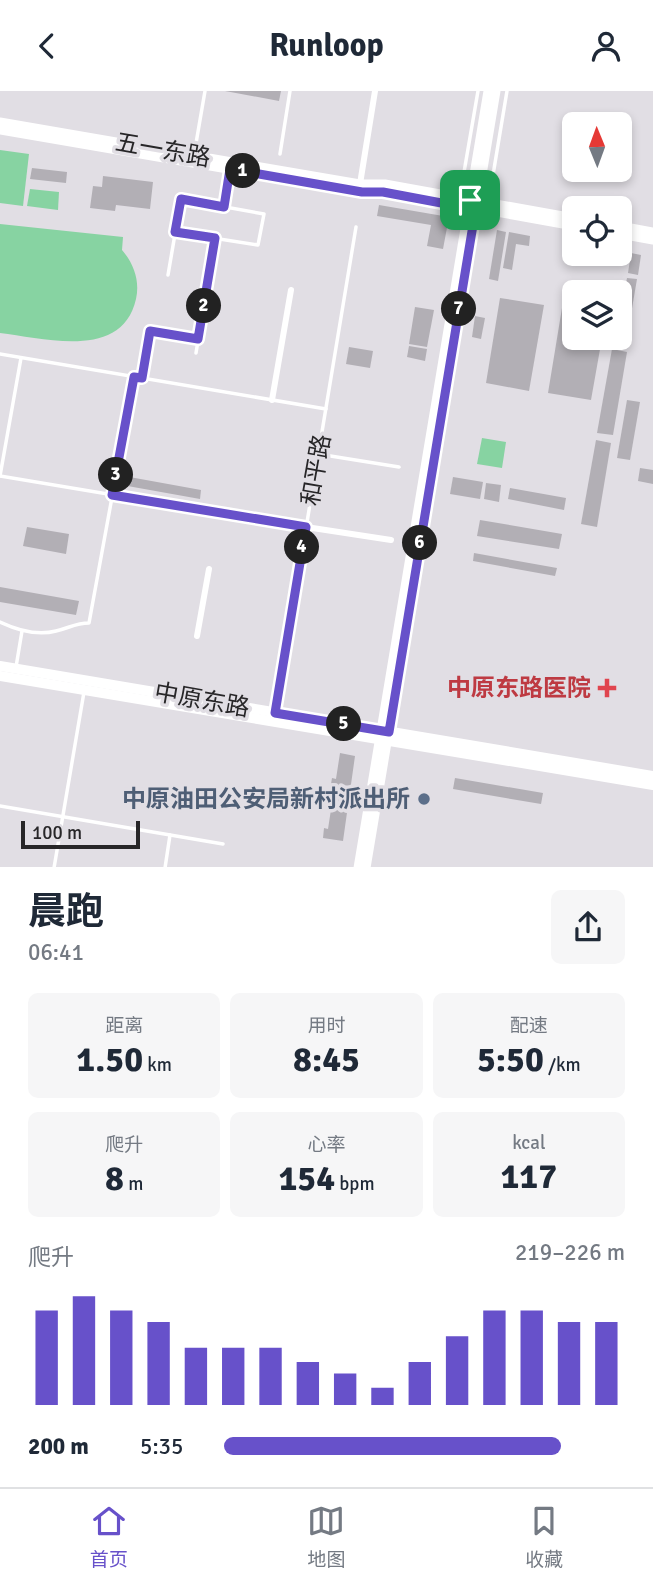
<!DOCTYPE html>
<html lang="zh">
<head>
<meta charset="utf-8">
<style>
	:root { --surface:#fff; --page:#f6f6f7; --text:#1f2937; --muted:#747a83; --line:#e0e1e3; --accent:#6751ca }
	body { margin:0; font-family:Signika,"Noto Sans SC",sans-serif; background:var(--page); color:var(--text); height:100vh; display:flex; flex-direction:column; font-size:26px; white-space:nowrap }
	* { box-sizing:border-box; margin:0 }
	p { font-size:23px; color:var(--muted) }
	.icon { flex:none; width:38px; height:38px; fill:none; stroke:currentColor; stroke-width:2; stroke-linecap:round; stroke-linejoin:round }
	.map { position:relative; height:776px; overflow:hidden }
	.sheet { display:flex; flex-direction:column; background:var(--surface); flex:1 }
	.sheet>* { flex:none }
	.needle { width:46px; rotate:359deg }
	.buttons { position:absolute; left:562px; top:21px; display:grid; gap:14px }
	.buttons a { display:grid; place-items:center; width:70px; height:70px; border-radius:10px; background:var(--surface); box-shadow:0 4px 10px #0003; font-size:35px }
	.scale { position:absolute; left:21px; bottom:18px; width:119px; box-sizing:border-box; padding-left:7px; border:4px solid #272628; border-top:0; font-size:19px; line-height:24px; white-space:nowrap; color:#272628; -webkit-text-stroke:5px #e1dee4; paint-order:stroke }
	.pin { position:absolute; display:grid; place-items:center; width:60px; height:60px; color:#fff; margin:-30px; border-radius:14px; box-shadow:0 4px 10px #0006 }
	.km { position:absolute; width:35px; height:35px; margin:-18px; border-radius:50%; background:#222; color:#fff; font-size:19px; line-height:35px; text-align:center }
	.round { display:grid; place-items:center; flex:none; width:74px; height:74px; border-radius:10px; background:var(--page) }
	.summary { display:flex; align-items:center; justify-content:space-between; height:119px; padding:0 28px }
	h1 { font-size:38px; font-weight:700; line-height:52px }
	.metrics { display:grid; grid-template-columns:repeat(3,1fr); gap:10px; height:119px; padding:7px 28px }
	.metrics div { display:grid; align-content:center; border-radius:10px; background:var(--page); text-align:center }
	.metrics b { font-size:35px; font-weight:700 }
	.metrics small { font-size:19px; font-weight:400 }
	.metrics p { font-size:19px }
	.chart { height:196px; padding:14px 28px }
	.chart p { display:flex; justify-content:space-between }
	.chart svg { width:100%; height:126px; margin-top:7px; stroke:var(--accent); stroke-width:6 }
	ul { padding:0 28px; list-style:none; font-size:23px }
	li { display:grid; grid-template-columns:112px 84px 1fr; align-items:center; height:52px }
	li i { height:18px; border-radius:9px; background:var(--accent) }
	header { display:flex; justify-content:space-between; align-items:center; height:91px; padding:0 28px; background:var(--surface); font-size:32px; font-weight:700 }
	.dock { display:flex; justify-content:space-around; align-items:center; height:98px; border-top:2px solid var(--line); background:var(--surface); font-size:19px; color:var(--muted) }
	.dock a { display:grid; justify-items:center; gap:4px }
	.dock .on { color:var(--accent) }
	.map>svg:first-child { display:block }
</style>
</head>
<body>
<header><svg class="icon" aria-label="back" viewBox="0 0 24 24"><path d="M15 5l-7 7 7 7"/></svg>Runloop<svg class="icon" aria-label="person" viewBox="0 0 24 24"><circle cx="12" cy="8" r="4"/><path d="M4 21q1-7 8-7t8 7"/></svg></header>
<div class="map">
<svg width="653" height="777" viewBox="0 0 653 777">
	<rect width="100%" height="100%" fill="#e1dee4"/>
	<g fill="#87d3a2">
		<polygon points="0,59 29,63 23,115 0,112"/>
		<polygon points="30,98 59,101 58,119 27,115"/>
		<path d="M0,133L123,146L122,159C134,173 140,190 136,208C122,270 44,247 0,242Z"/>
		<polygon points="482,347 506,351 502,377 477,373"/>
	</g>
	<g fill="#b2afb5">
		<polygon points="225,0 281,0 279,10"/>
		<polygon points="32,77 67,81 66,92 30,88"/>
		<polygon points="103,85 153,91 150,118 116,114 115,120 90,117 93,95 102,96"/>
		<polygon points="379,114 449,126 443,158 427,155 431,134 377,125"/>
		<polygon points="497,139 506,141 498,190 489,188"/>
		<polygon points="509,141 530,145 529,155 516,153 512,179 503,177"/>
		<polygon points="631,162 641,164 638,184 628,182"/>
		<polygon points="627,187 637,188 630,229 620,227"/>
		<polygon points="500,207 544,214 529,300 486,292"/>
		<polygon points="415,216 434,219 427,256 409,253"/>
		<polygon points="562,217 574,219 574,247 602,247 591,309 548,302"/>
		<polygon points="475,225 485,227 481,248 472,246"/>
		<polygon points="620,230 626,231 622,253 611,252 612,247 620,247"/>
		<polygon points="409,255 427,258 425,270 407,266"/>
		<polygon points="349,256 373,260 370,277 346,273"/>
		<polygon points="612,258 627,261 613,344 597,342"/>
		<polygon points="627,309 640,311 630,369 617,367"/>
		<polygon points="596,349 611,352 597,436 581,433"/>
		<polygon points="640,377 653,379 653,393 638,390"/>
		<polygon points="124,385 201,399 200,408 122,394"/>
		<polygon points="453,386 483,391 480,408 450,403"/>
		<polygon points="486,392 501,394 499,411 484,408"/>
		<polygon points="510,397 566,407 564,419 508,408"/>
		<polygon points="480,429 562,443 559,458 477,445"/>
		<polygon points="27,436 69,443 66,463 23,455"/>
		<polygon points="474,462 557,477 555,485 473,470"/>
		<polygon points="0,496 79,510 76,524 0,511"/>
		<polygon points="340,662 355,665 343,750 323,747 324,737 328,738 334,699 330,699 332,687 336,688"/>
		<polygon points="455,687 543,702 541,713 453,698"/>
	</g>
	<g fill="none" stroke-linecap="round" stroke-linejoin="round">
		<g stroke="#fff" stroke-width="3.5">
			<polyline points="280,63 290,0"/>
			<polyline points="194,64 205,0"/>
			<polyline points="471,95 463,87 478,0"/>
			<polyline points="482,95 492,90 507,0"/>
			<polyline points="224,116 230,80"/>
			<polyline points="168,184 181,108 264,123 258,154 175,141"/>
			<polyline points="196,262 215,147"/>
			<polyline points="0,263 326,318"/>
			<polyline points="142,287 150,241 198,248"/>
			<polyline points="318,363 399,376"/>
			<polyline points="0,385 305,436"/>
			<polyline points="0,385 21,267"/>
			<path d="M0,531C17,539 37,545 56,540C69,537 76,532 89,532L134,286"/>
			<polyline points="16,576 22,540"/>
			<polyline points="276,618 356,136"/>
			<polyline points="0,715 223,753"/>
			<polyline points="54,777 84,601"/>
			<polyline points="165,777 170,744"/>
		</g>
		<g stroke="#fff" stroke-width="6">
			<polyline points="360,93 375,0"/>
			<polyline points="272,309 291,199"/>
			<polyline points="306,436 391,449"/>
			<polyline points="197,545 209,478"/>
		</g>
		<g stroke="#fff" stroke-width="9">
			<polyline points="0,31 360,93 385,93 574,127"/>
			<polyline points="0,39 362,101 384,101 574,135"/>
			<polyline points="620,135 653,141"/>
			<polyline points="620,143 653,149"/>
			<polyline points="358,777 488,0"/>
			<polyline points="366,777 496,0"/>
		</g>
		<g stroke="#fff" stroke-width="10">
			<polyline points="0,575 653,685"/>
			<polyline points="0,585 653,694"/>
		</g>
	</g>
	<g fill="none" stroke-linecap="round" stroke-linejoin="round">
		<defs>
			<polygon id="route" points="230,78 362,101 383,101 468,117 470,109 477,110 389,641 275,622 306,436 112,404 134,286 142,287 150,240 198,248 215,147 175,141 181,108 224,116"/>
		</defs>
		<use href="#route" stroke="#fff" stroke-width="14"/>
		<use href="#route" stroke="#6751ca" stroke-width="9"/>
	</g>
	<path fill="#e0444e" stroke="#e1dee4" stroke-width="2.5" d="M603.5 586.5h7v7h7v7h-7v7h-7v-7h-7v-7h7z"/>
	<circle fill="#5c6f8a" stroke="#e1dee4" stroke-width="2.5" cx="424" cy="708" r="7"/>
	<g text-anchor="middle" stroke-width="7" stroke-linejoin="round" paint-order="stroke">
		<g font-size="24" fill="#272628" stroke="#e1dee4">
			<text transform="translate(163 59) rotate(10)" y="8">五一东路</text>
			<text transform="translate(316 379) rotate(-80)" y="8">和平路</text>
			<text transform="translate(202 609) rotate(10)" y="8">中原东路</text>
		</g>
		<g font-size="24" font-weight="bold" fill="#be3a42" stroke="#e1dee4" text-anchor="end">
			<text x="591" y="605">中原东路医院</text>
		</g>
		<g font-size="24" font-weight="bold" fill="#4e5e75" stroke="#e1dee4" text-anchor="end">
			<text x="410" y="716">中原油田公安局新村派出所</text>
		</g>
	</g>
</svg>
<div class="buttons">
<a><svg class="needle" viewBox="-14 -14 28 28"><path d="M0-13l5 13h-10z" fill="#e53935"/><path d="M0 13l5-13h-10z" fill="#747a83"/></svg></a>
<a><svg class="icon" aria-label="locate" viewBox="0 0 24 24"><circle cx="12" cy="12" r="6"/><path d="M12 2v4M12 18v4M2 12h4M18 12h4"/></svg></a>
<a><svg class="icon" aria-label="layers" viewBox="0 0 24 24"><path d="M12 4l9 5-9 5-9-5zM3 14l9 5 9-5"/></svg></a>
</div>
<div class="scale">100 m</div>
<div class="pin" style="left:470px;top:109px;background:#1e9e55"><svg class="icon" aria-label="arrive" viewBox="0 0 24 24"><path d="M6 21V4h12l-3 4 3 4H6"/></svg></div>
<b class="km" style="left:243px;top:80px">1</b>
<b class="km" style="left:204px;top:215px">2</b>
<b class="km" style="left:116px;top:384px">3</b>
<b class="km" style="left:302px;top:456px">4</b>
<b class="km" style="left:344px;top:633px">5</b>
<b class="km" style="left:420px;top:452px">6</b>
<b class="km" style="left:459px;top:218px">7</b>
</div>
<section class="sheet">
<div class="summary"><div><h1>晨跑</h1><p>06:41</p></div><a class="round"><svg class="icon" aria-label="share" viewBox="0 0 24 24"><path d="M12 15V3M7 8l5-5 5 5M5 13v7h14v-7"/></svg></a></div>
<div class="metrics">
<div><p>距离</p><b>1.50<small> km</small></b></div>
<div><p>用时</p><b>8:45</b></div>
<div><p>配速</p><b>5:50<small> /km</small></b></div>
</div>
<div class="metrics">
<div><p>爬升</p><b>8<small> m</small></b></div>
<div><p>心率</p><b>154<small> bpm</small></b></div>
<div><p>kcal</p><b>117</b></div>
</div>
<div class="chart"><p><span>爬升</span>219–226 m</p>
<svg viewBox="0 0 160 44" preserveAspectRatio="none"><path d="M5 44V11M15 44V6M25 44V11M35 44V15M45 44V24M55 44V24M65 44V24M75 44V29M85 44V33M95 44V38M105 44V29M115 44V20M125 44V11M135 44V11M145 44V15M155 44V15"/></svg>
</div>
<ul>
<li><b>200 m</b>5:35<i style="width:84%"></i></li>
</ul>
</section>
<nav class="dock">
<a class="on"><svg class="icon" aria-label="home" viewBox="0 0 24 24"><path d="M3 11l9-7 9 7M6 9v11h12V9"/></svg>首页</a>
<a><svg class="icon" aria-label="map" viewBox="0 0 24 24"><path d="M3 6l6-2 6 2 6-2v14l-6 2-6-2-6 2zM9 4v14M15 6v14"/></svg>地图</a>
<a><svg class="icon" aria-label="saved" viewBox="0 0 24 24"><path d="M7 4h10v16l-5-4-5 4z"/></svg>收藏</a>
</nav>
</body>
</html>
